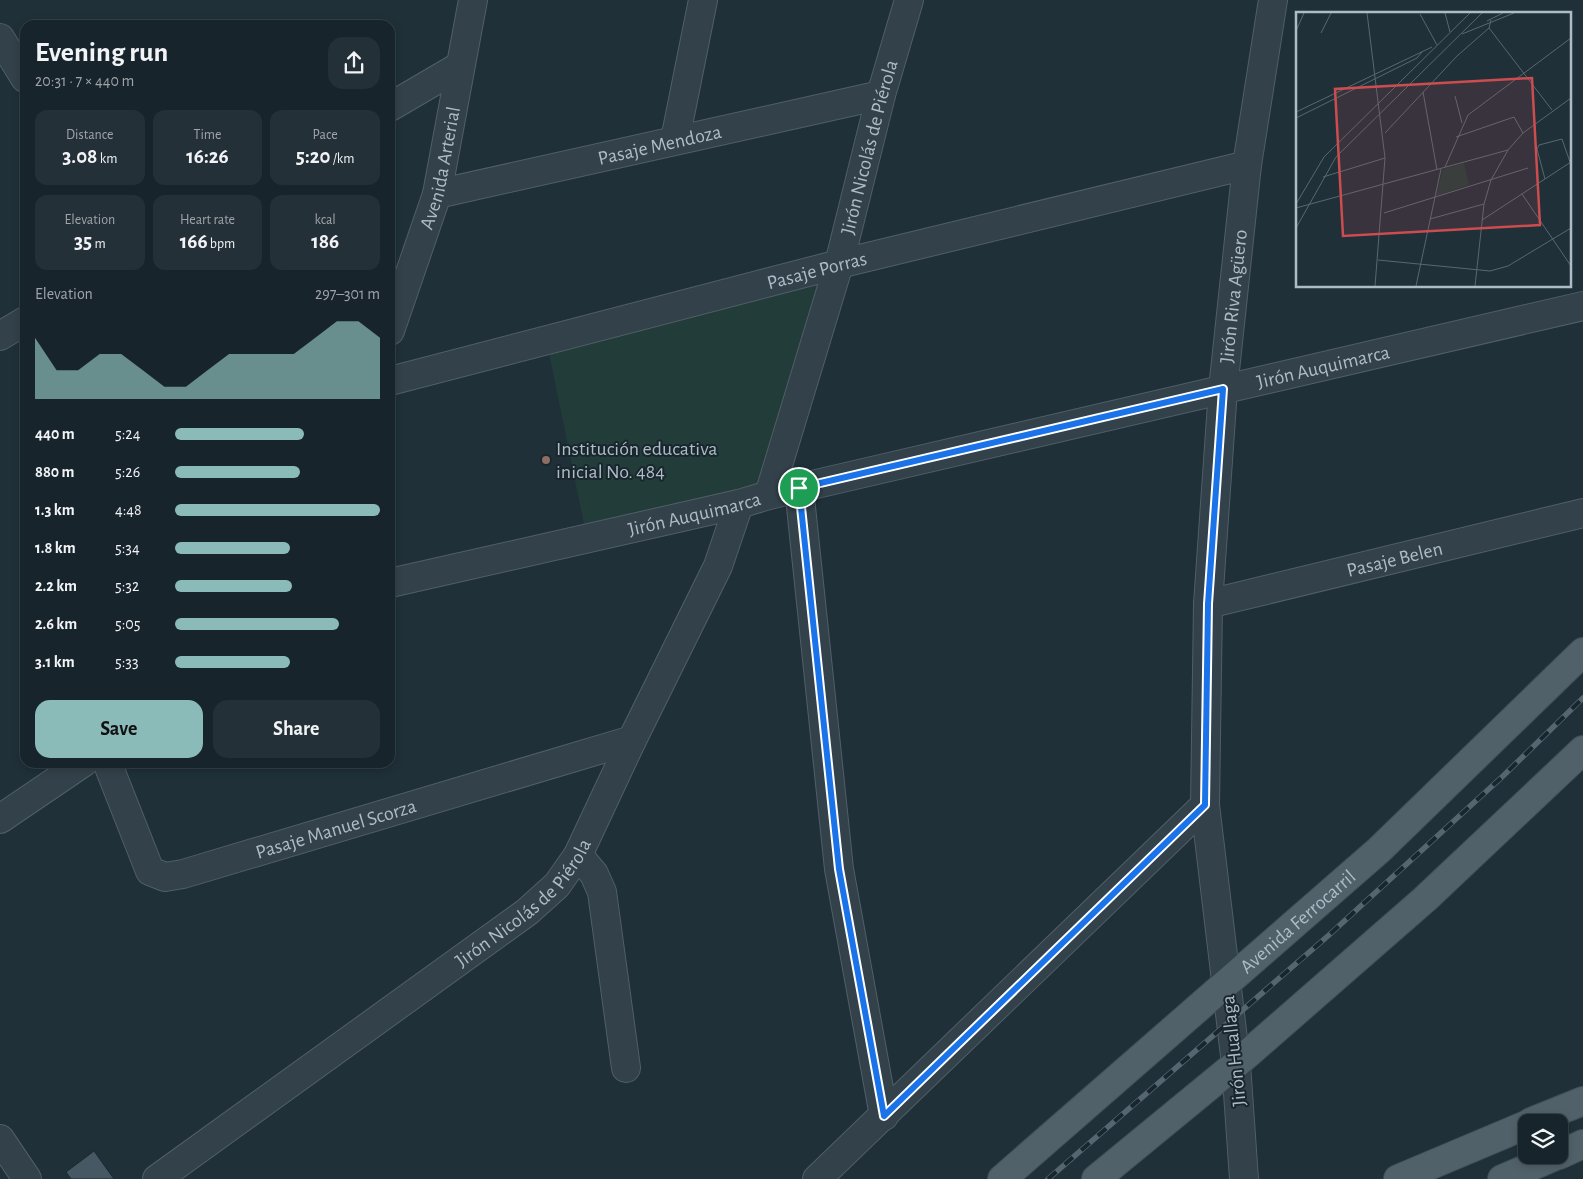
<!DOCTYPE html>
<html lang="en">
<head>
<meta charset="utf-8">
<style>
	:root { --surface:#17242b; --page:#243037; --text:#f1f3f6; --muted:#9ea4a9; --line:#364147; --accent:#8bbbb9 }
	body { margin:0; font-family:"Alegreya Sans",sans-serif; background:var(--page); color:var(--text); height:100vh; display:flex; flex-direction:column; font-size:19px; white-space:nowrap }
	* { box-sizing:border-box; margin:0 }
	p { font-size:16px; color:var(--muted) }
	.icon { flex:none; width:28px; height:28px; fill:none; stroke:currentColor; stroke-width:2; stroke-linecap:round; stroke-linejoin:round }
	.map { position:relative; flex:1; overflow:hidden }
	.details { position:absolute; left:20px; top:20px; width:375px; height:748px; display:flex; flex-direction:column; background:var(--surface); border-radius:15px; box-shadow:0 2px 8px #0003,0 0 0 1px var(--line) }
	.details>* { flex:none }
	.controls { position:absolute; left:1518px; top:1114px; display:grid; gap:10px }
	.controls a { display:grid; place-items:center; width:50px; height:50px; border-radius:10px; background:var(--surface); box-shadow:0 2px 8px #0003,0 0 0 1px var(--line); font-size:25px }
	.pin { position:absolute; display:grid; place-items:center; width:42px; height:42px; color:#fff; margin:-21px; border:2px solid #fff; border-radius:50%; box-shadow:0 1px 5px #0007 }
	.round { display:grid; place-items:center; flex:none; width:52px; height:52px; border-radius:15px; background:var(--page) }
	.head { display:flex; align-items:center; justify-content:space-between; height:85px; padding:0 15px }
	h1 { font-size:28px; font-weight:600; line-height:38px }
	.figures { display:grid; grid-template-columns:repeat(3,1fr); gap:8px; height:85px; padding:5px 15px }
	.figures div { display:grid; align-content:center; border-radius:12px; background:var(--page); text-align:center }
	.figures b { font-size:21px; font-weight:600 }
	.figures small { font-size:14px; font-weight:400 }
	.figures p { font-size:14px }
	.chart { height:140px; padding:10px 15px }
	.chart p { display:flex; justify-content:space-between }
	.chart svg { width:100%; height:90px; margin-top:5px; fill:var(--accent); opacity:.7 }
	.primary-button { display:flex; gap:10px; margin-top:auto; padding:10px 15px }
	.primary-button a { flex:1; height:58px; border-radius:15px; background:var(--accent); color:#111; font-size:20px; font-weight:600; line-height:58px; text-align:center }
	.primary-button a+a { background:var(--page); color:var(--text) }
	ul { padding:0 15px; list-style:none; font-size:16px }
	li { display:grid; grid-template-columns:80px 60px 1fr; align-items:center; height:38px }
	li i { height:12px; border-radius:6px; background:var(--accent) }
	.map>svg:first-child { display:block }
</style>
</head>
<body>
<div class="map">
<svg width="1583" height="1179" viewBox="0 0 1583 1179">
	<rect width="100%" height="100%" fill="#1f3039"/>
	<polygon fill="#223c39" points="820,282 756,489 585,529 549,353"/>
	<polygon fill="#455863" stroke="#1b2830" points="94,1151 114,1179 71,1179 66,1172"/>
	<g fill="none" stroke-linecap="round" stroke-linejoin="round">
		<defs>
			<g id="minor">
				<polyline points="0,38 25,78"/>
				<polyline points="390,107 460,66"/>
				<polyline points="675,140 703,0"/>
				<path id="s1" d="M437,194L881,95"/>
				<path id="s2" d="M390,331L437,194L473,0"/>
				<polyline points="0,336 25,321"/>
				<path id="s3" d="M390,381L839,264L1247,165"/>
				<polyline points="799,488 839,869 884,1116"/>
				<path id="s4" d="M769,495L839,264L881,95L909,0"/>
				<path id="s5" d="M390,583L739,504L769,495L1583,306"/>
				<path id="s6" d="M1208,604L1583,513"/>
				<path id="s7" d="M107,762L150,871L165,877L183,874L632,740"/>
				<polyline points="0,819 84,762"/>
				<polyline points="578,855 594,874 602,892 626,1068"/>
				<polyline points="0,1139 27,1179"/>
				<path id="s8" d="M157,1179L527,912L557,885L578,855L632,740L718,566L739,504"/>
				<polyline points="817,1179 1205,805"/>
				<path id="s9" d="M1244,1179L1236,1064L1205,805L1208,604L1223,389L1247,165L1273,0"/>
			</g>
			<g id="major">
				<polyline points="1531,1122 1583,1101"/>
				<polyline points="1559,1155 1583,1144"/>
				<path id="s10" d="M1002,1179L1379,850L1583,652"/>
				<polyline points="1096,1179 1236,1064 1425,899 1583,750"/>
				<polyline points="1398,1179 1526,1125"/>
				<polyline points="1502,1179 1558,1155"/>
			</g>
		</defs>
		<use href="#minor" stroke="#515f67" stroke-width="30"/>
		<use href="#major" stroke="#404d56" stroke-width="30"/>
		<use href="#minor" stroke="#33414a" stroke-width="28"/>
		<use href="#major" stroke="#51616a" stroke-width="28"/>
		<defs>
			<polyline id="rail" points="1048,1179 1329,935 1502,777 1583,698"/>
		</defs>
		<use href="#rail" stroke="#556671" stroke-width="5.5"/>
		<use href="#rail" stroke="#19262e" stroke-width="4" stroke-dasharray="11" stroke-linecap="butt"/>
	</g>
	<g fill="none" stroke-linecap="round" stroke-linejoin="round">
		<defs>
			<polygon id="route" points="1223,389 1208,604 1205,805 884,1116 839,869 799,488"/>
		</defs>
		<use href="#route" stroke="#fff" stroke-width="10"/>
		<use href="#route" stroke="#1a73e8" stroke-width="6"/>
	</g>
	<circle fill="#8d6e63" stroke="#19262e" stroke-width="2" cx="546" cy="460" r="5"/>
	<g text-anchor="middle" stroke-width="4" stroke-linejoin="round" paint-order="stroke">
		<g font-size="20" fill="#adbcc6" stroke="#19262e">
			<text dy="7" stroke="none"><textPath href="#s1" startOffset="228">Pasaje Mendoza</textPath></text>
			<text dy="7" stroke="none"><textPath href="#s4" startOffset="362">Jirón Nicolás de Piérola</textPath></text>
			<text dy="7" stroke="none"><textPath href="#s2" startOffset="171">Avenida Arterial</textPath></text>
			<text dy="7" stroke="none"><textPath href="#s3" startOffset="441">Pasaje Porras</textPath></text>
			<text dy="7" stroke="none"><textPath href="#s9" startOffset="886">Jirón Riva Agüero</textPath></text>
			<text dy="7" stroke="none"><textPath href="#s5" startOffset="958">Jirón Auquimarca</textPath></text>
			<text dy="7" stroke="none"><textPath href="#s5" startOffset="312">Jirón Auquimarca</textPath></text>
			<text dy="7" stroke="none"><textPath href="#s6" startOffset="192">Pasaje Belen</textPath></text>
			<text dy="7" stroke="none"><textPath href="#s7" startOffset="311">Pasaje Manuel Scorza</textPath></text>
			<text dy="7" stroke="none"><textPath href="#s8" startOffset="460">Jirón Nicolás de Piérola</textPath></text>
			<text dy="7" stroke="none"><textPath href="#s10" startOffset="392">Avenida Ferrocarril</textPath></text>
			<text transform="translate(1233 1051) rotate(-96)" y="7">Jirón Huallaga</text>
		</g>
		<g font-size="20" fill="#adbcc6" stroke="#19262e" text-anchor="start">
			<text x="556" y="455">Institución educativa<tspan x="556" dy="23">inicial No. 484</tspan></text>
		</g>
	</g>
	<g transform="translate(1296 12)">
		<rect width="275" height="275" fill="#1f3039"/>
		<path d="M168,151L173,173L140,184L147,157Z" fill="#223c39"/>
		<path fill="none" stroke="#586871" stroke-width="1" d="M71,1L89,146L79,274M149,1L154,20M124,2L141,33M191,9L207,1M193,16L256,98M0,19L8,1M25,21L35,1M166,22L218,1M127,80L141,158M159,84L166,111M0,100L136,35M0,106L121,46L126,40M89,121L161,44L193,16L195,8M160,125L218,105L227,121M149,155L172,103L275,26M27,165L89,146M249,167L241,137L243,133L266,127L274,150M226,182L275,254M0,192L28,145L174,1M0,196L212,138M88,201L232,156M134,207L188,192M186,208L275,150M0,216L40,145L186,1M82,248L194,259L212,254L275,216M120,274L145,157M179,274L188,192L195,168L212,138L227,121L275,86"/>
		<path fill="#cc4d50" fill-opacity="0.15" stroke="#cc4d50" stroke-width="2.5" d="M236,66L244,213L47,224L39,77Z"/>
		<rect width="275" height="275" fill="none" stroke="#adbcc6" stroke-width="2.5"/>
	</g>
</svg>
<div class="controls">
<a><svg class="icon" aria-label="layers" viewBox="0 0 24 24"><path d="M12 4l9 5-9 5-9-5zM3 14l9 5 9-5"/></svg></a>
</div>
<div class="pin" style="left:799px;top:488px;background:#1e9e55"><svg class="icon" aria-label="arrive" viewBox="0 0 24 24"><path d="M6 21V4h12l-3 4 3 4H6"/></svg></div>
<section class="details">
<div class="head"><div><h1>Evening run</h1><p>20:31 · 7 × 440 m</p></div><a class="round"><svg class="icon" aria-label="share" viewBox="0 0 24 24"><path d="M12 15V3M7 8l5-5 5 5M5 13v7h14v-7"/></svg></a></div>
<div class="figures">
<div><p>Distance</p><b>3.08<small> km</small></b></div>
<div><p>Time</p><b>16:26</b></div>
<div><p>Pace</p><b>5:20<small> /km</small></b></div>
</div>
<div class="figures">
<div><p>Elevation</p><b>35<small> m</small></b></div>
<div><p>Heart rate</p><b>166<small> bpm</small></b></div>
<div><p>kcal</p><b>186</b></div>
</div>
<div class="chart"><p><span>Elevation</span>297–301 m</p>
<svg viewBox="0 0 160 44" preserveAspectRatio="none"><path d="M0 44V14L10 30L20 30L30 22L40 22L50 30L60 38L70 38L80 30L90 22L100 22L110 22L120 22L130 14L140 6L150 6L160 14V44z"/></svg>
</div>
<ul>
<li><b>440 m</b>5:24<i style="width:63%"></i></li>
<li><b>880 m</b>5:26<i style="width:61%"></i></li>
<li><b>1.3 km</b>4:48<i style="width:100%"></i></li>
<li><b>1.8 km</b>5:34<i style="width:56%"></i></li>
<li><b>2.2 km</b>5:32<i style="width:57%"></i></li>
<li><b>2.6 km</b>5:05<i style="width:80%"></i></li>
<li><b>3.1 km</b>5:33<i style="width:56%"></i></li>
</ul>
<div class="primary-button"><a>Save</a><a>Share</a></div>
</section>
</div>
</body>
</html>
